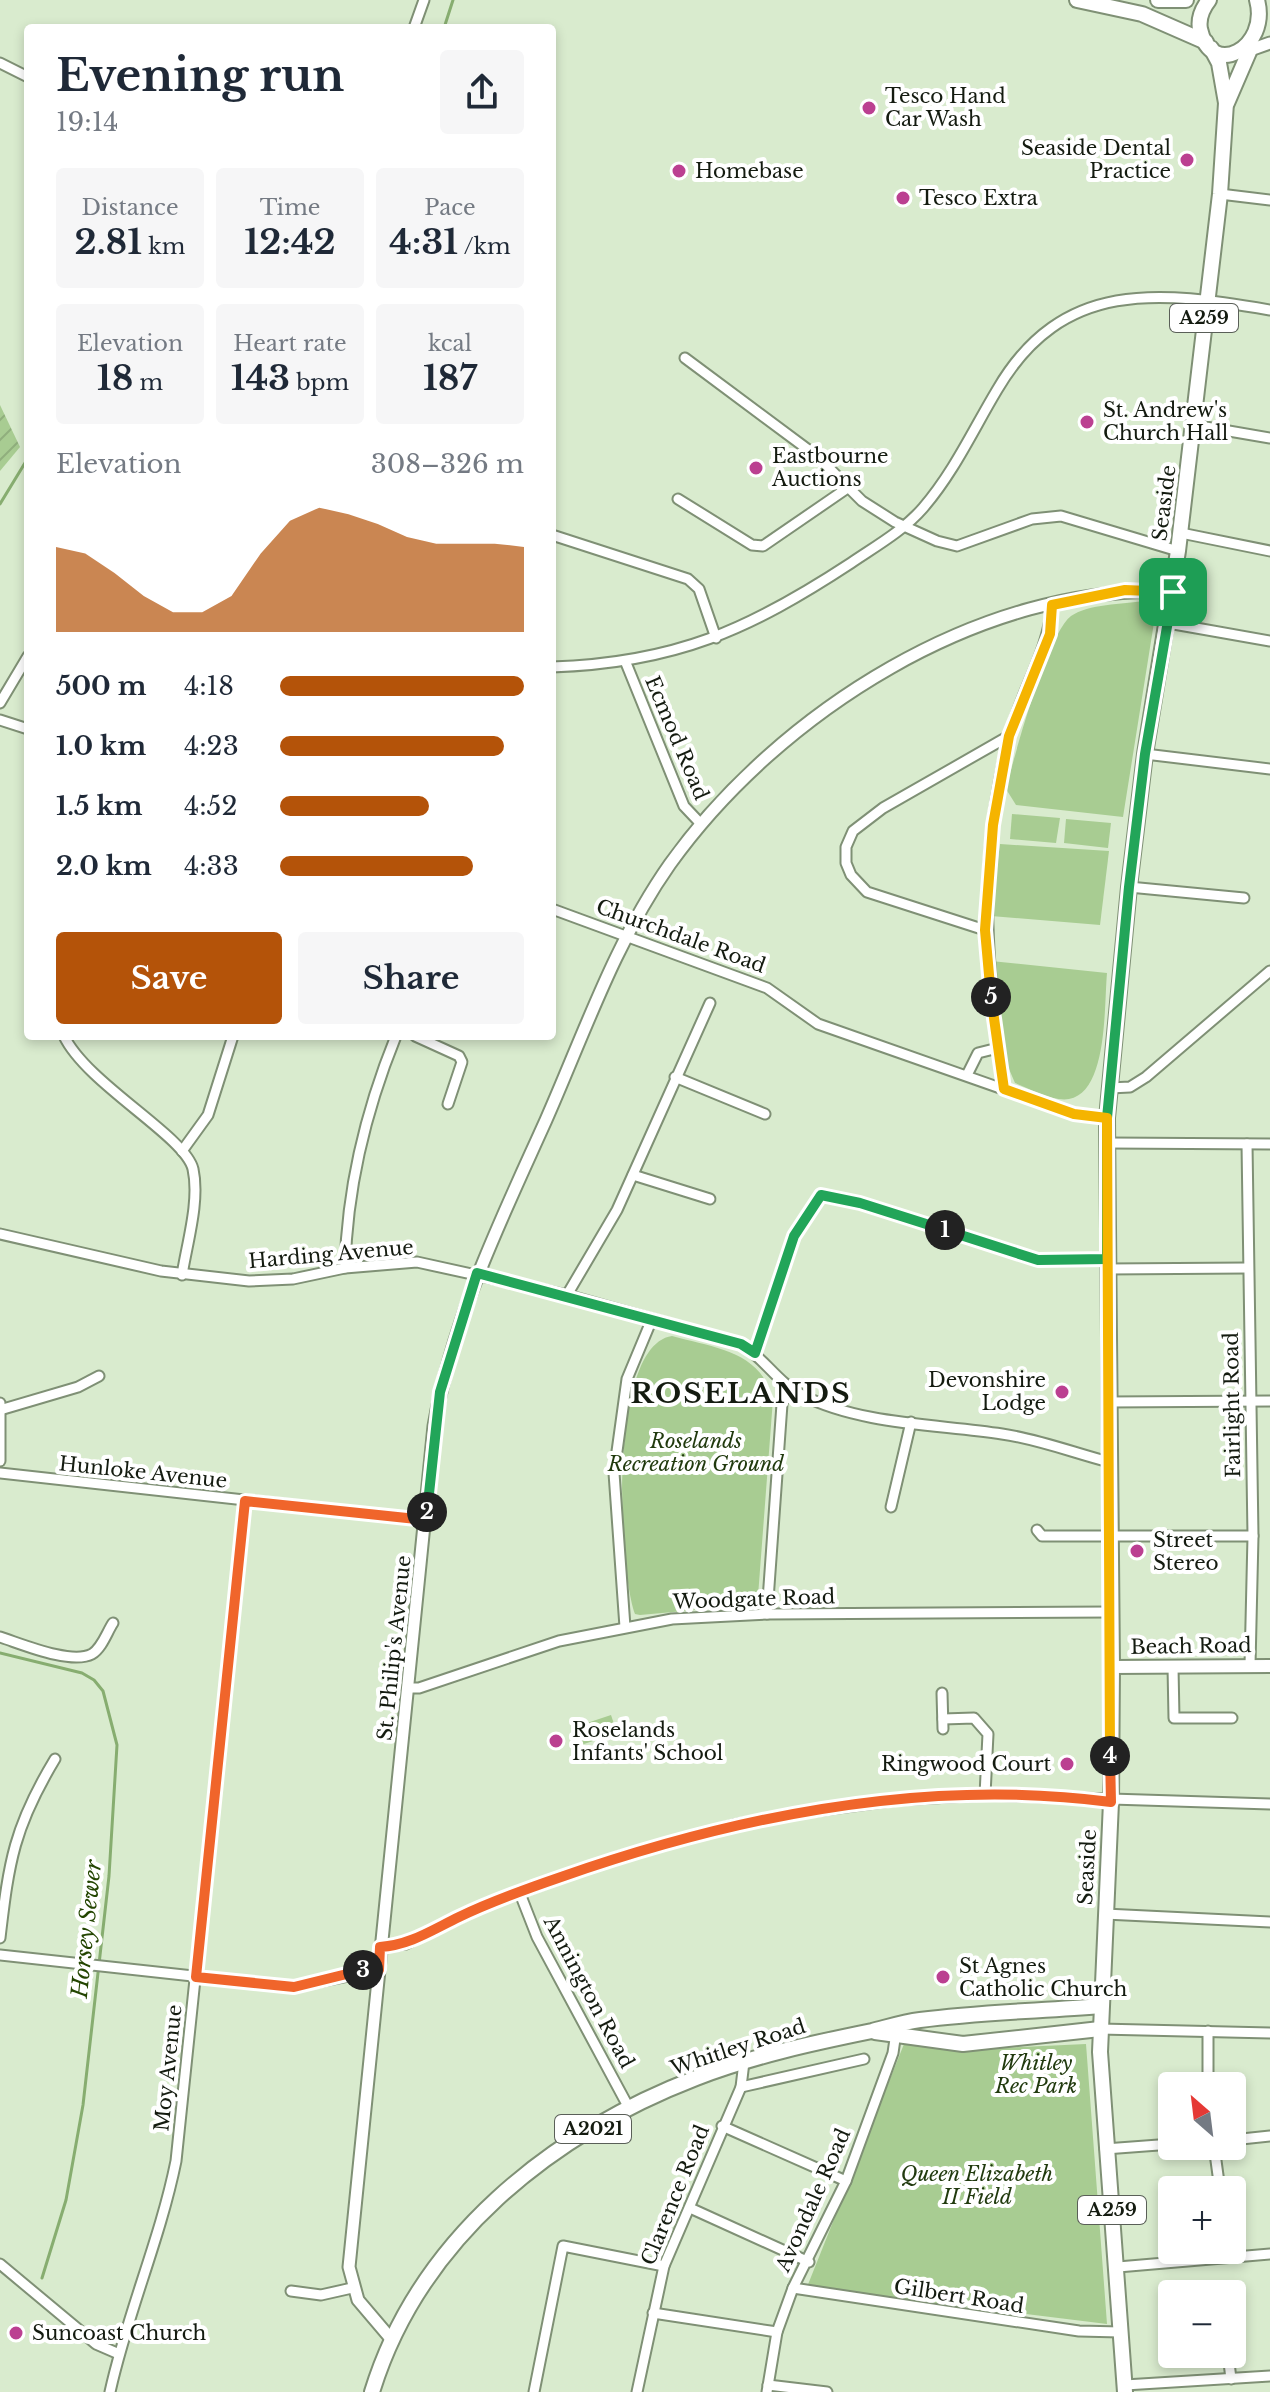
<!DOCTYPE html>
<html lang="en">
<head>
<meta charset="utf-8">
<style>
	:root { --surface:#fff; --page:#f6f6f7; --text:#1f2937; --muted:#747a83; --accent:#b45309 }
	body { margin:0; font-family:"Libre Baskerville",serif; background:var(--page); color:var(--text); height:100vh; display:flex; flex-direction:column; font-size:30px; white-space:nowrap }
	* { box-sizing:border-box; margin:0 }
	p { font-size:26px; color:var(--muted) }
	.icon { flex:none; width:44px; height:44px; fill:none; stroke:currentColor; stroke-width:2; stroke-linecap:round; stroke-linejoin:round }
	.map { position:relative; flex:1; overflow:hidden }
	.details { position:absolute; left:24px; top:24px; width:532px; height:1016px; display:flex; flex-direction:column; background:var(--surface); border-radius:8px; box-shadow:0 4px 12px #0003 }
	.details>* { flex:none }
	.needle { width:52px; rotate:332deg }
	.tools { position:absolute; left:1158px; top:2072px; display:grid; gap:16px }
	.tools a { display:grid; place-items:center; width:88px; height:88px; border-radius:8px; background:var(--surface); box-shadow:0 4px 12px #0003; font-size:40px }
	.pin { position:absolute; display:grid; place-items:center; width:68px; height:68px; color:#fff; margin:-34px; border-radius:16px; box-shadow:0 4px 12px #0006 }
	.km { position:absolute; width:40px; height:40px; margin:-20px; border-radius:50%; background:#222; color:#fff; font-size:22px; line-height:40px; text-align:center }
	.round { display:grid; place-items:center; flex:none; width:84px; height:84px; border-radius:8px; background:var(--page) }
	.head { display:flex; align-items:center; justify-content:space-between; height:136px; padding:0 32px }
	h1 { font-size:44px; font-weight:700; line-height:60px }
	.figures { display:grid; grid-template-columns:repeat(3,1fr); gap:12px; height:136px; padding:8px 32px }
	.figures div { display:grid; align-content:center; border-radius:8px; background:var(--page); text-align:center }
	.figures b { font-size:34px; font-weight:700 }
	.figures small { font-size:22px; font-weight:400 }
	.figures p { font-size:22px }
	.chart { height:224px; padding:16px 32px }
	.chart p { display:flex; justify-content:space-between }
	.chart svg { width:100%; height:144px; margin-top:8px; fill:var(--accent); opacity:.7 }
	.cta { display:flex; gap:16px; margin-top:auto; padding:16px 32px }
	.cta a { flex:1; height:92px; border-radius:8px; background:var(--accent); color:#fff; font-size:32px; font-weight:700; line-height:92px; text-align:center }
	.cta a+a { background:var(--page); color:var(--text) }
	ul { padding:0 32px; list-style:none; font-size:26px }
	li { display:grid; grid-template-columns:128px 96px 1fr; align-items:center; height:60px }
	li i { height:20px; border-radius:10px; background:var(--accent) }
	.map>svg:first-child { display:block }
</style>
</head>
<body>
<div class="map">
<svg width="1270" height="2392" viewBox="0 0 1270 2392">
	<defs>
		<pattern id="garden-furrows" width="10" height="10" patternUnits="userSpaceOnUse" patternTransform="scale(2)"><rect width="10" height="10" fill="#a8cc92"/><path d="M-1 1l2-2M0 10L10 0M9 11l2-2" fill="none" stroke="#90af7d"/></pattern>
	</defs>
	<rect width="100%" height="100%" fill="#d9ebce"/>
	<g fill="#a8cc92">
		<path d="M1144,601L1156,610L1123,817L1016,805L1006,789C1014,757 1048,633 1071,616C1088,604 1123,604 1144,601Z"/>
		<polygon points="1012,814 1060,818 1056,843 1010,839"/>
		<polygon points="1066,819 1111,823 1108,848 1064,843"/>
		<polygon points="1000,844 1109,851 1100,925 991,916"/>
		<path d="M991,961L1107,973C1104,1005 1108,1092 1069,1099C1054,1102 1030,1089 1015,1083L1006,1062Z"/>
		<path d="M672,1336C714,1348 760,1350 773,1399L758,1596L750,1605L640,1615L635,1614C618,1568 608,1345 672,1336Z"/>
		<polygon points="611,1715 617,1733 581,1745 575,1727"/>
		<polygon points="904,2044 956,2050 1086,2044 1107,2324 807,2287"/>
	</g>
	<polygon fill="url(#garden-furrows)" points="0,405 20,447 0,471"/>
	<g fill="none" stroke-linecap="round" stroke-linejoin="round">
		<g stroke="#87ad70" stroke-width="3">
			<polyline points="444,28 453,0"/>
			<polyline points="0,504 28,458"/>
			<polyline points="0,1653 82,1673 94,1680 103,1691 117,1745 109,1876 83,2105 66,2200 42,2278"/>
		</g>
		<defs>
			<g id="minor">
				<polyline points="414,28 424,0"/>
				<polyline points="0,63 28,77"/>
				<polyline points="1220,194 1270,200"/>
				<polyline points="685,358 818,457 862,501 895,522 937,541 957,546 1032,519 1061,516 1178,551"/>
				<polyline points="1194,425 1270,438"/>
				<polyline points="678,499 752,545 763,546 846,489"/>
				<polyline points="1181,533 1270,551"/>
				<polyline points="552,535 688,579 699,589 716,638"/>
				<polyline points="1168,623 1270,641"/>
				<polyline points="626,663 684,806 701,824"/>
				<path d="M552,667C675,663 749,630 851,563C876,546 903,531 923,508C954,472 973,430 997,390C1062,278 1160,291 1270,310"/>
				<polyline points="0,703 28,656"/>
				<polyline points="0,720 28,729"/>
				<polyline points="1145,754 1270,769"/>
				<polyline points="1129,887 1244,898"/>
				<polyline points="552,909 767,988 818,1024 1074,1114 1107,1118"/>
				<polyline points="985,930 867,892 851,875 846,863 846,847 853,831 883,808 1009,736"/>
				<path d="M64,1036C87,1084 185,1136 193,1169C200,1201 187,1243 182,1275"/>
				<polyline points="415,1036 459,1056 462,1062 448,1104"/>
				<polyline points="967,1075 978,1053 998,1048"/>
				<polyline points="675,1077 765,1114"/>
				<polyline points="1110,1088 1130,1087 1146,1077 1270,971"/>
				<path d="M1004,1089C986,964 977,862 1009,738C1020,692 1048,653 1052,605"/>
				<polyline points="1109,1143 1270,1144"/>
				<polyline points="1247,1144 1253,1536 1250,1665"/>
				<polyline points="182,1151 208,1115 233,1036"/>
				<polyline points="633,1175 710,1199"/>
				<path d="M0,1234L161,1271L249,1281L293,1279L345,1268L417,1262L567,1295L741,1344C764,1358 778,1383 802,1395C861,1425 937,1424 1002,1434C1038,1439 1074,1453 1109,1462"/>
				<path d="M345,1268C347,1188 366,1110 396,1036"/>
				<polyline points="1107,1269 1247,1268"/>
				<polyline points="567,1295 617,1210 710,1003"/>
				<polyline points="755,1353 794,1236 821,1195 860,1203 1038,1260 1107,1259"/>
				<polyline points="1108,1402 1270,1401"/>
				<polyline points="0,1403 0,1461"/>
				<polyline points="0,1410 78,1387 99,1376"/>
				<polyline points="0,1473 426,1520"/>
				<polyline points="891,1507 911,1422"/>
				<polyline points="1037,1530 1042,1536 1253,1536"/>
				<polyline points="767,1614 782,1404 787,1386"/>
				<polyline points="625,1627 614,1473 627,1379 652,1319"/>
				<path d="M0,1637C22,1644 71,1665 92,1654C102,1648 107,1632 113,1623"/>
				<polyline points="1173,1667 1174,1718 1232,1718"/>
				<polyline points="407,1688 419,1688 559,1641 672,1619 767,1614 1111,1612"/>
				<polyline points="942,1693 943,1729"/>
				<polyline points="943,1719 974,1718 988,1734 985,1795"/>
				<polyline points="519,1891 537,1937 629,2108"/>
				<polyline points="1105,1914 1270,1922"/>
				<path d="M0,1938C9,1861 14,1827 55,1759"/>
				<polyline points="380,1947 406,1944 488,1904 618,1857 734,1825 793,1814 898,1800 985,1795 1270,1804"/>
				<polyline points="0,1955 294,1987 379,1970"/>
				<polyline points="1100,2029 1270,2033"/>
				<polyline points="1208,2031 1208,2086"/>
				<polyline points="741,2087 864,2059"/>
				<polyline points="722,2126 846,2181"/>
				<polyline points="1232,2140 1270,2136"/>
				<polyline points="1214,2146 1220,2190"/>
				<polyline points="1105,2149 1172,2144"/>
				<polyline points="690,2208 809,2262"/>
				<polyline points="0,2264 96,2344 119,2354"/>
				<polyline points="1118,2267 1270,2254"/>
				<polyline points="793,2288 1079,2331 1120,2332"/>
				<polyline points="291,2291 321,2295 352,2288"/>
				<polyline points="653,2313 777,2332"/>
				<polyline points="1228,2354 1231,2379"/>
				<polyline points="768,2385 827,2392"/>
				<polyline points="1125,2385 1270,2376"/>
				<path d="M110,2392C127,2314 160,2240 176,2161L245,1501"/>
				<polyline points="534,2392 563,2246 664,2266"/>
				<polyline points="637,2392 664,2266 741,2087 744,2062"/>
				<polyline points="767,2392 777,2332 793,2288 846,2181 893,2053 896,2032"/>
			</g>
			<g id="tertiary">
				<polyline points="1253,49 1270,43"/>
				<path d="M392,2340L358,2300L349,2267L434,1426C453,1317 501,1220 546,1120C584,1034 615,942 670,864C778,713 983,582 1173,592"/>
			</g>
			<polyline id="secondary" points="1112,1667 1270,1666"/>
			<g id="primary">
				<polyline points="1077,0 1142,14 1206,42"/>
				<polyline points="1158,0 1186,0"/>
				<path d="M1209,0C1202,9 1198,18 1200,29C1211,80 1270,48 1257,0"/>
				<polyline points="1227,103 1249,52"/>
				<polyline points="875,2032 963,2044 1100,2029"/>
				<path d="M372,2392C419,2239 551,2134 696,2078C753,2056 813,2043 872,2031C888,2027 904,2022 920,2020C980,2012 1041,2011 1101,2006"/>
				<polyline points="1125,2392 1100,2052 1111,1802 1112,1667 1107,1118 1129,887 1145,754 1178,551 1220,194 1226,103 1219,63 1211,48"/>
			</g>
		</defs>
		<use href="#minor" stroke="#7f9075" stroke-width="13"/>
		<use href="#tertiary" stroke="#7f9075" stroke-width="15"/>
		<use href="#secondary" stroke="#7f9075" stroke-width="16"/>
		<use href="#primary" stroke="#7f9075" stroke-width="18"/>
		<use href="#minor" stroke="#fff" stroke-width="9"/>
		<use href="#tertiary" stroke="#fff" stroke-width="11"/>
		<use href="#secondary" stroke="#fff" stroke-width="12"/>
		<use href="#primary" stroke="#fff" stroke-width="14"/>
	</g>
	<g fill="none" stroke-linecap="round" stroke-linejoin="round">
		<defs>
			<polyline id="split-1" points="945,1230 1038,1260 1107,1259 1107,1118 1129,887 1145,754 1173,592"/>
			<polyline id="split-2" points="427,1512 440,1392 477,1273 741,1344 755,1353 794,1236 821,1195 860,1203 945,1230"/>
			<polyline id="split-3" points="363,1970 294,1987 196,1977 245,1501 426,1520 427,1512"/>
			<path id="split-4" d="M363,1970H379L380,1947C410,1945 432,1930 459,1917C492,1901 526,1889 561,1877C735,1816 925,1777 1111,1802L1110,1756"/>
			<polyline id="split-5" points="991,997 1004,1089 1074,1114 1107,1118 1110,1756"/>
			<polyline id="split-6" points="991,997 985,930 993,825 1009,736 1050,634 1052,605 1125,590 1173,592"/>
		</defs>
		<use href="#split-1" stroke="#fff" stroke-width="16"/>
		<use href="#split-2" stroke="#fff" stroke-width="16"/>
		<use href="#split-3" stroke="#fff" stroke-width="16"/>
		<use href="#split-4" stroke="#fff" stroke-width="16"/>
		<use href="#split-5" stroke="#fff" stroke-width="16"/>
		<use href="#split-6" stroke="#fff" stroke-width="16"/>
		<use href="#split-1" stroke="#22a559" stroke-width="10"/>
		<use href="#split-2" stroke="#22a559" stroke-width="10"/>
		<use href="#split-3" stroke="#f0652b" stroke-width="10"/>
		<use href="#split-4" stroke="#f0652b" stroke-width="10"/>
		<use href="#split-5" stroke="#f5b400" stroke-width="10"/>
		<use href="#split-6" stroke="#f5b400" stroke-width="10"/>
	</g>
	<g fill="#bb4091" stroke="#fff" stroke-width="3">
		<circle cx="869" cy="108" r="8"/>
		<circle cx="1187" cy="160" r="8"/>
		<circle cx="679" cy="171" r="8"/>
		<circle cx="903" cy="198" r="8"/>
		<circle cx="1087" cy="422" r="8"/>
		<circle cx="756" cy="468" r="8"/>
		<circle cx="1062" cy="1392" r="8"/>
		<circle cx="1137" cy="1551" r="8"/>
		<circle cx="556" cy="1741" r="8"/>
		<circle cx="1067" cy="1764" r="8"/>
		<circle cx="943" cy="1977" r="8"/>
		<circle cx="16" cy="2333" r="8"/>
	</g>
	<g text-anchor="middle" stroke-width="8" stroke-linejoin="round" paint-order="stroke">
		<g fill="#fff" stroke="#5a5f58" stroke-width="2">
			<rect x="1170" y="304" width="68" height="28" rx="6"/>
			<rect x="555" y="2115" width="76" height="28" rx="6"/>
			<rect x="1078" y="2196" width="68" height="28" rx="6"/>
		</g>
		<g font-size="18" font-weight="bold" fill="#141b10">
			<text x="1204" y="324">A259</text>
			<text x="593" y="2135">A2021</text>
			<text x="1112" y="2216">A259</text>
		</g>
		<g font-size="20" fill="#141b10" stroke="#fff" text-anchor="start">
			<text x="885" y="103">Tesco Hand<tspan x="885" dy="23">Car Wash</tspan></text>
			<text x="1171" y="155" text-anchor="end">Seaside Dental<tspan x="1171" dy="23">Practice</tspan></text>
			<text x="695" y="178">Homebase</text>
			<text x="919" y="205">Tesco Extra</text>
			<text x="1103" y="417">St. Andrew's<tspan x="1103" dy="23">Church Hall</tspan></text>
			<text x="772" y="463">Eastbourne<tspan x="772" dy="23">Auctions</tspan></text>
			<text x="1046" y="1387" text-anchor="end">Devonshire<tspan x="1046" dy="23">Lodge</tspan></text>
			<text x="1153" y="1547">Street<tspan x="1153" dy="23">Stereo</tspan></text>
			<text x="572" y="1737">Roselands<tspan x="572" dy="23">Infants' School</tspan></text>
			<text x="1051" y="1771" text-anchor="end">Ringwood Court</text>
			<text x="959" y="1973">St Agnes<tspan x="959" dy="23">Catholic Church</tspan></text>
			<text x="32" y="2340">Suncoast Church</text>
		</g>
		<g font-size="20" fill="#141b10" stroke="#fff">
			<text transform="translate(1164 503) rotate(-83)" y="7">Seaside</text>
			<text transform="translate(677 738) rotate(67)" y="7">Ecmod Road</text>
			<text transform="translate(681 936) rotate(20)" y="7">Churchdale Road</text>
			<text transform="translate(331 1254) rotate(-5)" y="7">Harding Avenue</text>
			<text transform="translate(1232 1405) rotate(-91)" y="7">Fairlight Road</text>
			<text transform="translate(143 1472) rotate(6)" y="7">Hunloke Avenue</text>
			<text transform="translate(754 1599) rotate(-2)" y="7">Woodgate Road</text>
			<text transform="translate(1191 1646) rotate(-1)" y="7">Beach Road</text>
			<text transform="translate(394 1648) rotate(-84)" y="7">St. Philip's Avenue</text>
			<text transform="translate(1087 1867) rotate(-87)" y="7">Seaside</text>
			<text transform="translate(589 1992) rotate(62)" y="7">Annington Road</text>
			<text transform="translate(738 2047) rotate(-18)" y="7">Whitley Road</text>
			<text transform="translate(168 2068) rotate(-84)" y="7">Moy Avenue</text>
			<text transform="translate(675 2195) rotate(-68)" y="7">Clarence Road</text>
			<text transform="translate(813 2200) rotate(-66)" y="7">Avondale Road</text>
			<text transform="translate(959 2296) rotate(9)" y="7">Gilbert Road</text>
		</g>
		<g font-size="20" font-style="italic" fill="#213a0e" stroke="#fff">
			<text x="696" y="1448">Roselands<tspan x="696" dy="23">Recreation Ground</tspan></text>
			<text x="1036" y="2070">Whitley<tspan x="1036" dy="23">Rec Park</tspan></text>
			<text x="977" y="2181">Queen Elizabeth<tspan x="977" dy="23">II Field</tspan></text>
		</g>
		<g font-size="22" font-style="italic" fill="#234501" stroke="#fff">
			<text transform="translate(86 1929) rotate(-84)" y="8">Horsey Sewer</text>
		</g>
		<g font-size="28" font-weight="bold" letter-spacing="2" fill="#141b10" stroke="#fff">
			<text x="741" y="1403">ROSELANDS</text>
		</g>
	</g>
</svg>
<div class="tools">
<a><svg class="needle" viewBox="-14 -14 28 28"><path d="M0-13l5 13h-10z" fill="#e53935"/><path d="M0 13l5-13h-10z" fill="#747a83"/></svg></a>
<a>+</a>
<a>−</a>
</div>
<div class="pin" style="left:1173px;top:592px;background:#1e9e55"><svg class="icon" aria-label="arrive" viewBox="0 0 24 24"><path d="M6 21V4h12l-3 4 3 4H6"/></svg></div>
<b class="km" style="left:945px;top:1230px">1</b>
<b class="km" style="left:427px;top:1512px">2</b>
<b class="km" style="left:363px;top:1970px">3</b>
<b class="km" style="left:1110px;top:1756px">4</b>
<b class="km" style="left:991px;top:997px">5</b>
<section class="details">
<div class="head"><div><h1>Evening run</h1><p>19:14</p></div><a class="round"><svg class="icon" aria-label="share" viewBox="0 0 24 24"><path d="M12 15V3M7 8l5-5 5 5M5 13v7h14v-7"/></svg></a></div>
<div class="figures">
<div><p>Distance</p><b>2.81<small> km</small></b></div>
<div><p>Time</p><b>12:42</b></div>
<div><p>Pace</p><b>4:31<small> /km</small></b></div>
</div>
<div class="figures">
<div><p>Elevation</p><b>18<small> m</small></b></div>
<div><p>Heart rate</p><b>143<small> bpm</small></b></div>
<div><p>kcal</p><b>187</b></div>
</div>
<div class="chart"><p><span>Elevation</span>308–326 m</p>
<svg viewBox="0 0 160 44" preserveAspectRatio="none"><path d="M0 44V18L10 20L20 26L30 33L40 38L50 38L60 33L70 20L80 10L90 6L100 8L110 11L120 15L130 17L140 17L150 17L160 18V44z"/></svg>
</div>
<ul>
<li><b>500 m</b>4:18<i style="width:100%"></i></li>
<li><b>1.0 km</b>4:23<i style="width:92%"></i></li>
<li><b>1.5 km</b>4:52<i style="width:61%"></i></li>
<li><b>2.0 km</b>4:33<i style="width:79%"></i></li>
</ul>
<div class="cta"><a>Save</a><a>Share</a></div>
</section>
</div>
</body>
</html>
